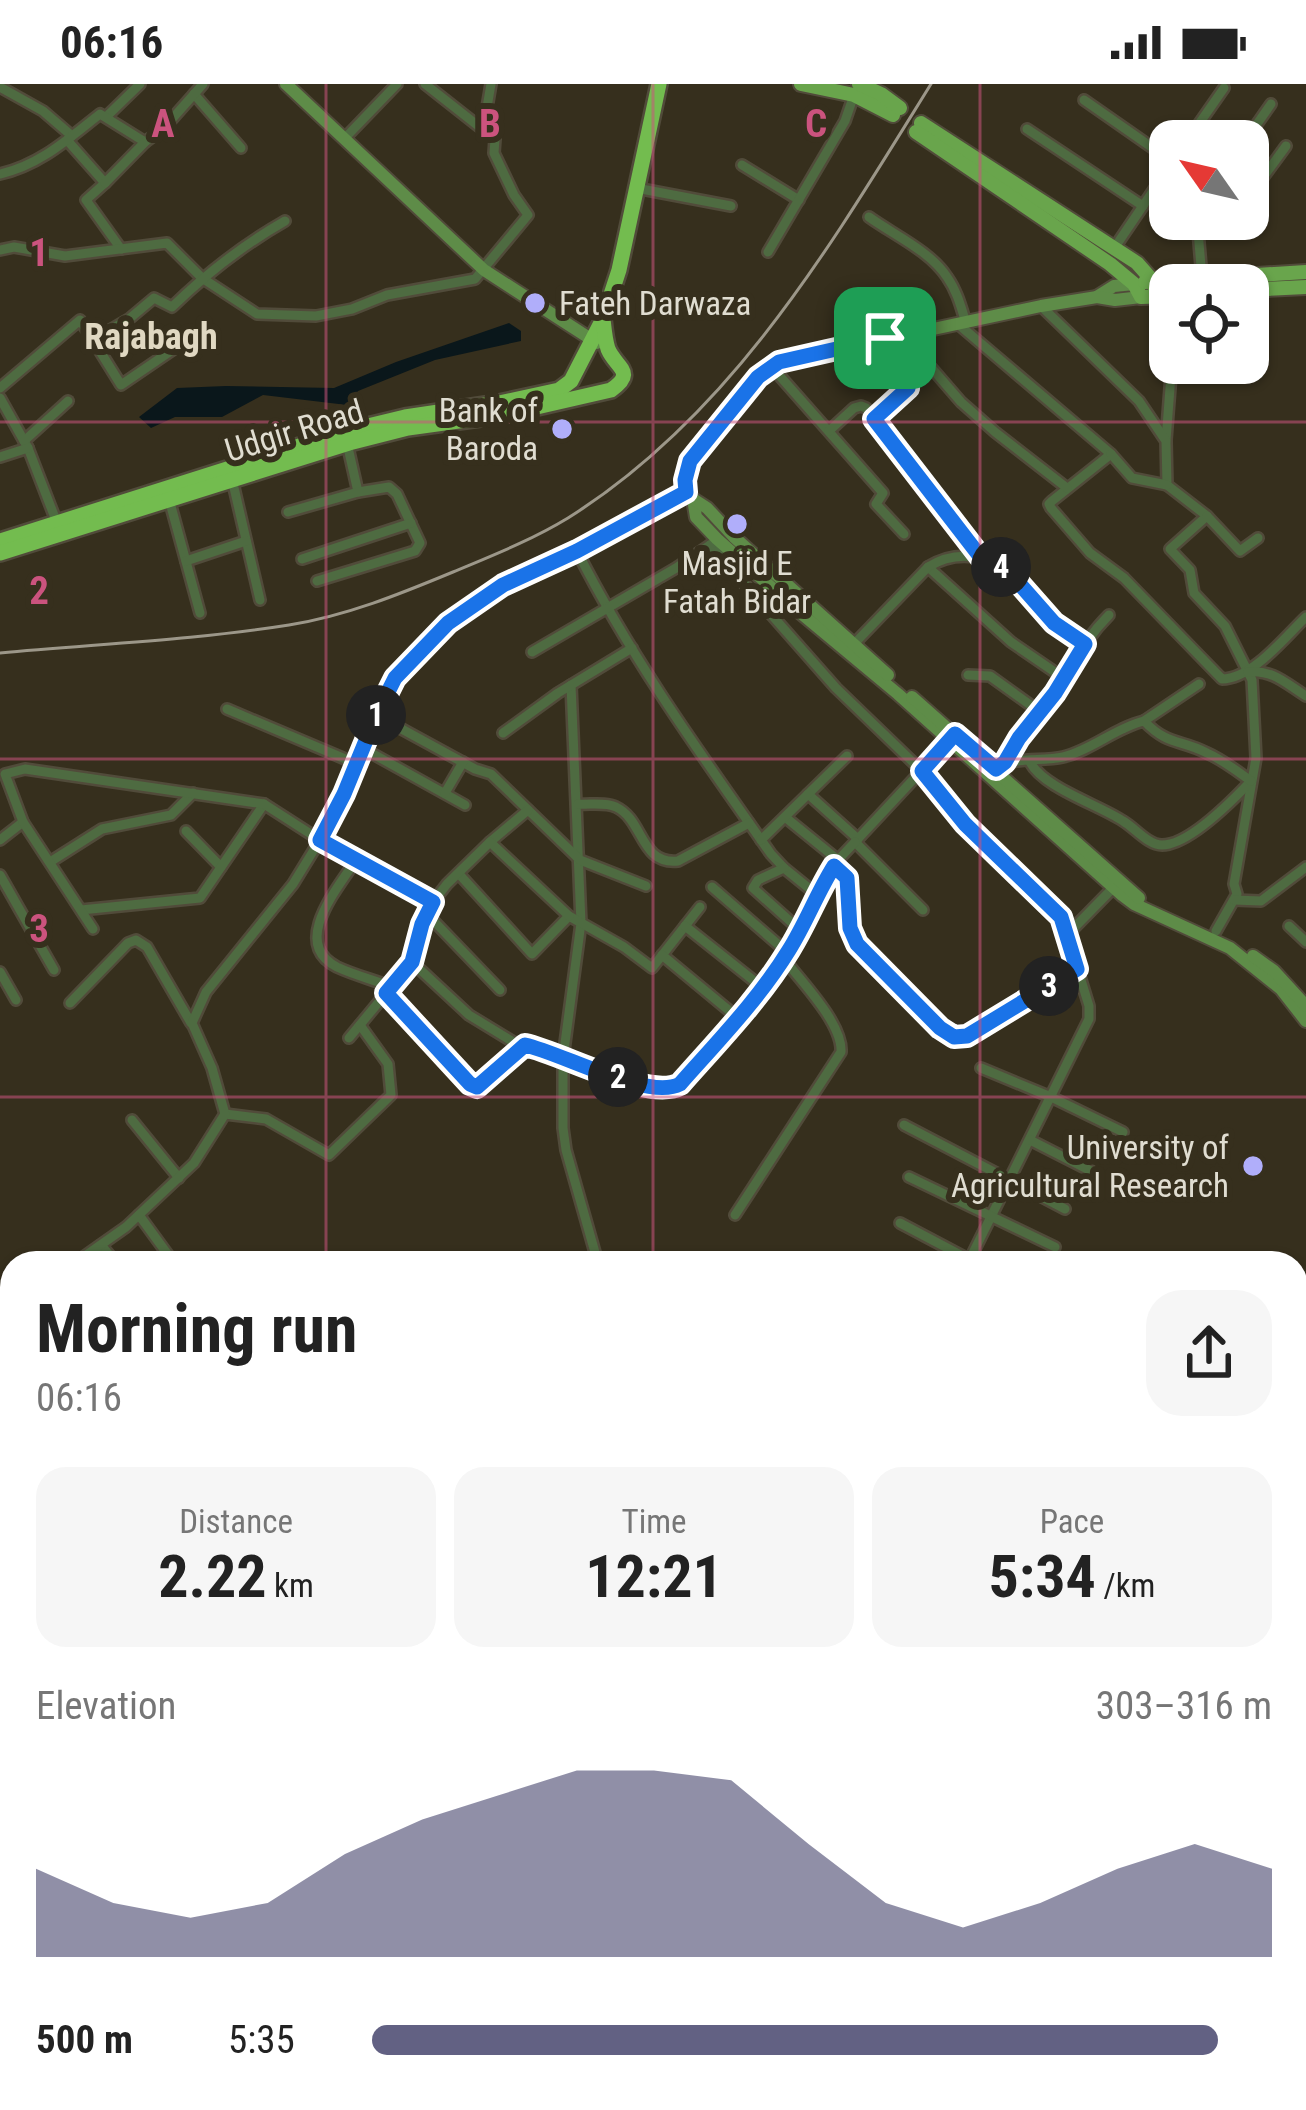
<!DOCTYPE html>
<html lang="en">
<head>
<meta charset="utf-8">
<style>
	:root { --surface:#fff; --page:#f6f6f6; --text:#222; --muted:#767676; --accent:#626183 }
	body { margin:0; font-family:"Roboto Condensed",sans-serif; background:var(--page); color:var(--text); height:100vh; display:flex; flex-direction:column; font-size:45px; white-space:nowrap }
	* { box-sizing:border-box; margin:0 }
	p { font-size:39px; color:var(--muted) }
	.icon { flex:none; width:66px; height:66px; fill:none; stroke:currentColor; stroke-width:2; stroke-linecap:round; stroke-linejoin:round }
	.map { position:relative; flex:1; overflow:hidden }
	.side { position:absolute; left:0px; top:1167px; width:1308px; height:861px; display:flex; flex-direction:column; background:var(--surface); border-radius:36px 36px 0 0; box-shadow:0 3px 9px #0004 }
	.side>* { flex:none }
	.needle { width:78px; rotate:304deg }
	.tools { position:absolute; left:1149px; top:36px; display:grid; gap:24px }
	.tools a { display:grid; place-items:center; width:120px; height:120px; border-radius:24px; background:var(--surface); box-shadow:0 3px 9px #0004; font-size:60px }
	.pin { position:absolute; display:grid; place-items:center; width:102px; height:102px; color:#fff; margin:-51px; border-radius:24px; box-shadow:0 6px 18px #0006 }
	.km { position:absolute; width:60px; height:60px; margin:-30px; border-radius:50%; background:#222; color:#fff; font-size:33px; line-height:60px; text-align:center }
	.round { display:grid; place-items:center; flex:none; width:126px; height:126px; border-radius:36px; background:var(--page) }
	.overview { display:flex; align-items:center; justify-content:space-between; height:204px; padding:0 36px }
	h1 { font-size:66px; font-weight:700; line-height:90px }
	.figures { display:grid; grid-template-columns:repeat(3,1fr); gap:18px; height:204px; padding:12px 36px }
	.figures div { display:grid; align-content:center; border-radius:30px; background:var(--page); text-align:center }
	.figures b { font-size:60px; font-weight:700 }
	.figures small { font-size:33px; font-weight:400 }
	.figures p { font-size:33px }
	.chart { height:336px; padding:24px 36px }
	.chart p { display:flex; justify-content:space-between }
	.chart svg { width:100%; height:216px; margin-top:12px; fill:var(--accent); opacity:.7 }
	ul { padding:0 36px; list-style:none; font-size:39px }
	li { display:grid; grid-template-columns:192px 144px 1fr; align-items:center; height:90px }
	li i { height:30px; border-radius:15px; background:var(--accent) }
	.status { display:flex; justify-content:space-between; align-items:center; height:84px; padding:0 60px; background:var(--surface); direction:ltr }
	.status svg { height:33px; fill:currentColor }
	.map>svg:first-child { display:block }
</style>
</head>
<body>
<div class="status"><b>06:16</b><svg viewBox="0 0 49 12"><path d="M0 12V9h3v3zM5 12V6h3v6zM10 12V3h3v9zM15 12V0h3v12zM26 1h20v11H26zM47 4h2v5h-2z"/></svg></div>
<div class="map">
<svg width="1306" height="2026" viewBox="0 0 1306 2026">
	<rect width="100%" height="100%" fill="#362f1d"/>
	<polygon fill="#0a171b" points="509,239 521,247 521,257 435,276 358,307 347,321 263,311 222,333 175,333 151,344 139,333 177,304 226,302 334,304 396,278"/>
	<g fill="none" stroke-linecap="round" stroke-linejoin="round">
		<defs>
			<g id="street">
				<polyline points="425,0 491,52"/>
				<polyline points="0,3 43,27 72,52"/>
				<polyline points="194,10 241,64"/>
				<polyline points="1084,16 1170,76"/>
				<polyline points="106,33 140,0"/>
				<polyline points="1027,45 1143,122"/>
				<polyline points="345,54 397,0"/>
				<polyline points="67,56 105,99 86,116 121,165"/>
				<polyline points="1187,57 1224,4"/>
				<polyline points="1245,57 1271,20"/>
				<polyline points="742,81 799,116"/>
				<path d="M0,90C40,81 68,55 100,30L145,58L164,44L203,0"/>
				<polyline points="105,99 145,58"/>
				<polyline points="636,104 731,122"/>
				<polyline points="1248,114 1286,62"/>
				<path d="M869,133C894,151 930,167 947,193C957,207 961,223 966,239"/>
				<polyline points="1197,135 1202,194"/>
				<polyline points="1115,163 1170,82"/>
				<polyline points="0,166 14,163 65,172 167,159 202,194 257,230 316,232 352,225 387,211 475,195 528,131 514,111 494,69 495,55 485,35 491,0"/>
				<polyline points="768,168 845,37 854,11"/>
				<polyline points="1158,213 1171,291 1166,356"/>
				<polyline points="1041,222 1139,317 1166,357 1167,401 1207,432 1170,465 1190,486 1194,509 1225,542 1252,596 1256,674 1234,800 1237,810 1216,847"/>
				<path d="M958,240L1111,370L1052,417L1049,420L1051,424L1090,469L1124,494L1222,595C1252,595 1285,553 1306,533"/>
				<polyline points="903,251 961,318 995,348 1067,404"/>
				<polyline points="93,256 121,301 187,256"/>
				<polyline points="779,278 778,290 883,409 876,420 904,450"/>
				<path d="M0,304L80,236L93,256L129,235L154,214L172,223C207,189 243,161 285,137"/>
				<polyline points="0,314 28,364 57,439"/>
				<polyline points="874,335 908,304 885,255"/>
				<polyline points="829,347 854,324 861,322 866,324 980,473"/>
				<polyline points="24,357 68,317"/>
				<polyline points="347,359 358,408"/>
				<polyline points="1111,370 1132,394 1167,401"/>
				<polyline points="0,373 28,364"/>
				<polyline points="232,395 260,516"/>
				<polyline points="169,415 200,529"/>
				<polyline points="288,428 358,408 389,403 397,410 420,459 415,467 317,497"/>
				<polyline points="1207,432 1240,467 1258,454"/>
				<polyline points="710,461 836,604 922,687 965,740 1062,834 1089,922 1089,935 968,1179"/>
				<path d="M577,467C631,574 702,672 771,770L784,784L816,810"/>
				<polyline points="302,475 411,439"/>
				<polyline points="186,477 246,457"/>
				<polyline points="928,483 1011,558 1065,595"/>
				<path d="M853,561L928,483C956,465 992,470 1016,494C1030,508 1039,526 1053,539C1063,547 1075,553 1086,560"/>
				<polyline points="532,568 676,484 713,459"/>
				<path d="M1248,588C1274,586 1285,599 1306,612"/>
				<polyline points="968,591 990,592 1040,628"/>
				<polyline points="571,601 581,839 563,974 563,1044 566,1066 598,1179"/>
				<polyline points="227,625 357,680"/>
				<polyline points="376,631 475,685 491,690 580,776 646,802"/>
				<polyline points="1144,637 1199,600"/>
				<polyline points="503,649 558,609 632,564"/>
				<polyline points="364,665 465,721"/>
				<path d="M1005,678L1009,667L1073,584C1081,564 1094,546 1109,531"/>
				<path d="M1030,678C1044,704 1097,720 1123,737C1135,744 1148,761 1162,761C1189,761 1233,716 1251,697"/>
				<path d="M996,685C1012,672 1041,678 1063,673C1092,666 1115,644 1144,637C1168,662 1180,655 1207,669C1223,676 1237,687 1251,697"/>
				<polyline points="445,709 463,678"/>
				<polyline points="808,710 858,755"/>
				<path d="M578,720C589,721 606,718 616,723C644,736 640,781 678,777L749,739"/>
				<polyline points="785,733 838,776"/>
				<polyline points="186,747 221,783"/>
				<polyline points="0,756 23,738"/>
				<polyline points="761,756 847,672"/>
				<polyline points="490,758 528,726"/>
				<path d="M356,776C338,804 290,859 337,883C354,891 374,896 392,903"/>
				<polyline points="50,778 102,745 171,731 193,709"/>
				<polyline points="834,782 847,793 850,844 857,860 941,945 954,953 967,952 1077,885"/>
				<polyline points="784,784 758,796 753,804 801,847"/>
				<polyline points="459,790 532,870 569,832 624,863 652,884 700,823"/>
				<polyline points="0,791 54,886"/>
				<polyline points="712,803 788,869"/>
				<polyline points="1234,816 1261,817 1306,783"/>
				<polyline points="433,818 447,800 490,758 569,832"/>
				<polyline points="81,826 200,814 264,720"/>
				<polyline points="923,826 855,758 952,654"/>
				<polyline points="427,830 500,906"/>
				<polyline points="685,842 763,904"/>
				<polyline points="1289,842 1306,858"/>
				<polyline points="93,845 23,738 5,690 25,685 264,720 320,756 433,818 422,840 412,878 469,931 515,959 544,965 645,1002 669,1006 680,1000 760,909 801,847 825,797 838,776 855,758"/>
				<polyline points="1067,851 1114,803"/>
				<polyline points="662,871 738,934"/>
				<polyline points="0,888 16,916"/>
				<polyline points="386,909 474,1003 525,961"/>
				<polyline points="70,919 128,859 136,856 147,863 191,939"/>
				<polyline points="349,954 412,878"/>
				<polyline points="981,984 1051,1013 1123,1048"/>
				<polyline points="225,1030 266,1035 329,1071 391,1011 388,980 360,941"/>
				<polyline points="132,1036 179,1094"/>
				<polyline points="904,1041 1065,1125"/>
				<polyline points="1030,1056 1091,1087"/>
				<polyline points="909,1093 1055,1163"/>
				<polyline points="139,1131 174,1179"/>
				<path d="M735,1131L841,968C843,940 801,897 784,875"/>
				<polyline points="900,1139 970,1176"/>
				<polyline points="101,1161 116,1179"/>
				<polyline points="75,1179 126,1143 194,1079 225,1030 212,984 192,939 206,908 293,800 320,756 344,710 376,631 395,594 448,539 503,501 577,467 686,408"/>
				<polyline points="0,1232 12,1224"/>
				<polyline points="0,1449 12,1439"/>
				<polyline points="0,1478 12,1479"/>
				<polyline points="0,1519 12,1511"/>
				<polyline points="0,1624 12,1614"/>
				<polyline points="0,1685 12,1677"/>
				<polyline points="0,1721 12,1730"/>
				<polyline points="1296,1838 1306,1861"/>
				<polyline points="0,1847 12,1839"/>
				<polyline points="1296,1878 1306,1876"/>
				<polyline points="0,1905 12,1913"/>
				<polyline points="1296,1918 1306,1916"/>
				<polyline points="1296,1962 1306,1960"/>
				<polyline points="0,1992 12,2000"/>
				<polyline points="36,2016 51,2026"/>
				<polyline points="313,2016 327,2026"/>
				<polyline points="465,2016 481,2026"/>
				<polyline points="600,2016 614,2026"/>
				<polyline points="773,2016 792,2026"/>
				<polyline points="875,2016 896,2026"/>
				<polyline points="71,2026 79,2016"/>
				<polyline points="150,2026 158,2016"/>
				<polyline points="213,2026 220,2016"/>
				<polyline points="388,2026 395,2016"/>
				<polyline points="678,2026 682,2016 703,2026"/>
				<polyline points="1046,2026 1050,2022 1131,2026 1208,2022"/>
				<polyline points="1274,2026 1274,2016"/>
			</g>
			<g id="secondary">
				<polyline points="286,0 484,186 597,259"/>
				<polyline points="1098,212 1114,202 1134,200"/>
				<polyline points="1141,213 1115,216 1097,213 1041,222 779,278 758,293 690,377 685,396 686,408 693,415 696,433 717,455 797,526 898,610 1122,811 1134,820 1230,864 1281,905 1306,937"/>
				<polyline points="693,415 707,424 734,453 888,591"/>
				<polyline points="912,613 1139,814"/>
				<polyline points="1253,872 1274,887 1306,922"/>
			</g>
			<g id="primary">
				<polyline points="801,0 854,11 893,31"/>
				<polyline points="859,0 881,10 900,24"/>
				<polyline points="921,39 1137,179 1152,196 1158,213"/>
				<polyline points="916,48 1110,180 1134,200 1141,213 1170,212"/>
				<polyline points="1145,198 1306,188"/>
				<polyline points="1248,206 1306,203"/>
			</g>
			<g id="highway">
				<polyline points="0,457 347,347 405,333 499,319 559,306 571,297 603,235 619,186 659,0"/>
				<path d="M0,469L349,359L408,344L502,331L611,306C637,288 616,284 608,265C605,256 604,244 603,235"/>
			</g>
		</defs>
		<use href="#street" stroke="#514b3a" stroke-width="14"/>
		<use href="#secondary" stroke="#514b3a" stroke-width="16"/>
		<use href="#primary" stroke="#514b3a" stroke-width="18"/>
		<use href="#highway" stroke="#514b3a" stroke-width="20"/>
		<use href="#street" stroke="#4e6b41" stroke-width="9"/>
		<use href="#secondary" stroke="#5e8c48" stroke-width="12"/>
		<use href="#primary" stroke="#69a54c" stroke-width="14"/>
		<use href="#highway" stroke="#73bc4f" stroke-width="15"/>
		<path stroke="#9c9789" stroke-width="3" d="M0,569C96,560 194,556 289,541C346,532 400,510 453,488C491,472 532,456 568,434C732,331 831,161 931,0"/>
	</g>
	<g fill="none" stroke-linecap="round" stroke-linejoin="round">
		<defs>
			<path id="route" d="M885,254L908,304L874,335L982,475L1009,488L1054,539L1085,560L1055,609L1019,654L1005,678L996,685L955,650L922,687L965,740L1061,833L1077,885L967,952L954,953L940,944L857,860L850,844L847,794L834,782C817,809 806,839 789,866C759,915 718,957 680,1000C648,1017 562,969 525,961L477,1003L470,1000L386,909L412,878L422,840L433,818L320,756L344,710L376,632L395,594L448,539L503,501L577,467L686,408L685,396L690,377L758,293L779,278Z"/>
		</defs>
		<use href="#route" stroke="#fff" stroke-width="24"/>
		<use href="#route" stroke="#1a73e8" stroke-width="15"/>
	</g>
	<path fill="none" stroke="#cb537e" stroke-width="3" stroke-opacity="0.55" d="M326,0V1179M653,0V1179M980,0V1179M0,338H1306M0,675H1306M0,1013H1306M0,1351H12M1296,1351H1306M0,1688H12M1296,1688H1306M326,2016V2026M653,2016V2026M980,2016V2026"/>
	<g fill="#b0aefa" stroke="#362f1d" stroke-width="4.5">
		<circle cx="535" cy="219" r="12"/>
		<circle cx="562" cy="345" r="12"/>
		<circle cx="737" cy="440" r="12"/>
		<circle cx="1253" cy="1082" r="12"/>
	</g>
	<g text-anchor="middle" stroke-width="12" stroke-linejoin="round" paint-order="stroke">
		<g font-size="33" fill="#e0ddd1" stroke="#362f1d" text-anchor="end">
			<text x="559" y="231" text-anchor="start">Fateh Darwaza</text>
			<text x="538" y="338">Bank of<tspan x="538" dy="38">Baroda</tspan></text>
			<text x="737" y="491" text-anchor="middle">Masjid E<tspan x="737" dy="38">Fatah Bidar</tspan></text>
			<text x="1229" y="1075">University of<tspan x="1229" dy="38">Agricultural Research</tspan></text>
		</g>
		<g font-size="33" fill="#e0ddd1" stroke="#362f1d">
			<text transform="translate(294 346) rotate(-17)" y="12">Udgir Road</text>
		</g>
		<g font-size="36" font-weight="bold" fill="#e0d8c2" stroke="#362f1d">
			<text x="151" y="265">Rajabagh</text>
		</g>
	</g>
	<g font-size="39" text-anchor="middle" font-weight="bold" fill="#cb537e" stroke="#362f1d" stroke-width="12" stroke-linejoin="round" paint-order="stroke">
		<text x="163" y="53">A</text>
		<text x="490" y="53">B</text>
		<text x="816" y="53">C</text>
		<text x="39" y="182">1</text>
		<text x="39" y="520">2</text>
		<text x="39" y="858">3</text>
	</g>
</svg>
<div class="tools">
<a><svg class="needle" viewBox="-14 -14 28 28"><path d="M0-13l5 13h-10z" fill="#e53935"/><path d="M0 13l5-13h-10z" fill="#767676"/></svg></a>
<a><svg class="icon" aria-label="locate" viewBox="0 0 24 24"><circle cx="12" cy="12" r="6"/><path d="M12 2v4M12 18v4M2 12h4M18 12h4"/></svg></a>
</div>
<div class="pin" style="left:885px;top:254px;background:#1e9e55"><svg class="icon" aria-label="arrive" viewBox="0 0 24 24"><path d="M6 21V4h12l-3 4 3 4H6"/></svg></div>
<b class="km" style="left:376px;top:631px">1</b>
<b class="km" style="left:618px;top:993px">2</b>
<b class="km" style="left:1049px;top:902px">3</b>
<b class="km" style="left:1001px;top:483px">4</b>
<section class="side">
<div class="overview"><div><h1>Morning run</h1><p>06:16</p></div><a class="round"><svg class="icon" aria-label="share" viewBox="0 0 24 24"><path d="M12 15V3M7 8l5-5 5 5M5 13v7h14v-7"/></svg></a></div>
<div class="figures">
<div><p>Distance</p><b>2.22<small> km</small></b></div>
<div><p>Time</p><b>12:21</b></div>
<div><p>Pace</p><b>5:34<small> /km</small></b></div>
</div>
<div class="chart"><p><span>Elevation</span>303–316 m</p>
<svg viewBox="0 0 160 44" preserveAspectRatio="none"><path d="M0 44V26L10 33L20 36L30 33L40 23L50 16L60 11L70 6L80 6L90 8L100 21L110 33L120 38L130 33L140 26L150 21L160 26V44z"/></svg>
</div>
<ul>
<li><b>500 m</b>5:35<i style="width:94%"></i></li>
</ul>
</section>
</div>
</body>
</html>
